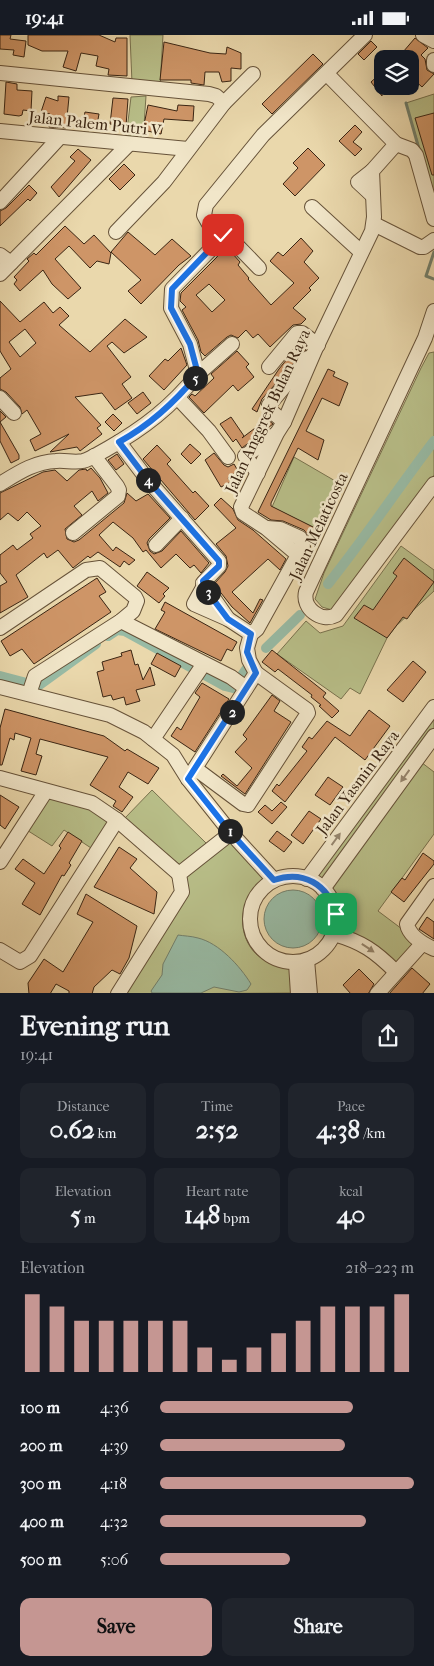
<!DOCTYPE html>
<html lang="en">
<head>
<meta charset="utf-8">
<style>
	:root { --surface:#171b24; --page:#20242c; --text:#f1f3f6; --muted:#9ea1a6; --accent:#c59692 }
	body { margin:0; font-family:"IM FELL French Canon",serif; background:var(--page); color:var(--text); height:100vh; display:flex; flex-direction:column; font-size:19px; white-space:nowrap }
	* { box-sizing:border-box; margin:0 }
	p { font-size:16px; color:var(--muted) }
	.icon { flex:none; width:28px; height:28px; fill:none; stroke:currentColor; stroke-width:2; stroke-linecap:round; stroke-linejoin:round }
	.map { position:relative; height:958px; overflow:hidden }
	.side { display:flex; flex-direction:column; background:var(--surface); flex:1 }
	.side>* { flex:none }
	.controls { position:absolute; left:374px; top:15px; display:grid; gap:10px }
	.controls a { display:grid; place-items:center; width:45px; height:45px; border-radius:10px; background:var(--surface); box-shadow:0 5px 20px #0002; font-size:25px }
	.pin { position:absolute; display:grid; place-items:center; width:42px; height:42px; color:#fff; margin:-21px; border-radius:10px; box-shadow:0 2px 8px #0006 }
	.km { position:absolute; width:25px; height:25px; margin:-12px; border-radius:50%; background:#222; color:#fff; font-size:14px; line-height:25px; text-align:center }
	.round { display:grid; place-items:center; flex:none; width:52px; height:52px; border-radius:10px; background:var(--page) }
	.head { display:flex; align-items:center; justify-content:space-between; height:85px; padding:0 20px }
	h1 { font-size:28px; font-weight:700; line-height:38px }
	.stats { display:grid; grid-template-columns:repeat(3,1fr); gap:8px; height:85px; padding:5px 20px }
	.stats div { display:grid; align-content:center; border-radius:10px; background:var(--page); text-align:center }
	.stats b { font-size:25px; font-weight:700 }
	.stats small { font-size:14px; font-weight:400 }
	.stats p { font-size:14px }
	.chart { height:140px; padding:10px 20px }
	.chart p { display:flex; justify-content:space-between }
	.chart svg { width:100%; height:90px; margin-top:5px; stroke:var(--accent); stroke-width:6 }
	.primary-button { display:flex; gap:10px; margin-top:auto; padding:10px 20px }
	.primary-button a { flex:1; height:58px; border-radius:10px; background:var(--accent); color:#111; font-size:20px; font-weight:700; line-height:58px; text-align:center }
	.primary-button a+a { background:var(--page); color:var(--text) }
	ul { padding:0 20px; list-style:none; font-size:16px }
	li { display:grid; grid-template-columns:80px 60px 1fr; align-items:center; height:38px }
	li i { height:12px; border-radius:6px; background:var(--accent) }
	.status { display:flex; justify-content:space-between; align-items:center; height:35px; padding:0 25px; background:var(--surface); direction:ltr }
	.status svg { height:14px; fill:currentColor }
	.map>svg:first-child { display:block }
</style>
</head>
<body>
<div class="status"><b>19:41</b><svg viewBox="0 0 49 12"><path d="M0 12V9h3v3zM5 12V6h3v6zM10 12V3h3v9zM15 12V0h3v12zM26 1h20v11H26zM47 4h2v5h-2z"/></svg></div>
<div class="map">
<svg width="434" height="959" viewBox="0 0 434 959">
	<rect width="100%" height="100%" fill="#ead8ac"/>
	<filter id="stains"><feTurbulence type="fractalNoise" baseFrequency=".004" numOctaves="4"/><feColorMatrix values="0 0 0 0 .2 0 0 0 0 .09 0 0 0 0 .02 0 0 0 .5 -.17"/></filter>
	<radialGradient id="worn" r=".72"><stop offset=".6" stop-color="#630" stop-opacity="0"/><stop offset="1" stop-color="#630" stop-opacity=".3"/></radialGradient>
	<g fill="#b8be88" stroke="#79724e">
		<polygon points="130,0 163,0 160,51 132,48"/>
		<polygon points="434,59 434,161 406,68"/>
		<polygon points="146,61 143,105 126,103 131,62"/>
		<polygon points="434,317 434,440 342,564 332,575 322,572 315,564 324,538 421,333 429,318"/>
		<polygon points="294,422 337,447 317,494 272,472"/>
		<polygon points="401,511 434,535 434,556 396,591 387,603 360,659 350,653 341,664 277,619 306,586 320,598 343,591"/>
		<path d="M434,672V702L417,724L434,737V799L378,876L422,909L396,937L334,899C337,869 333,860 307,844Z"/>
		<polygon points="152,755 206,808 182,832 125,783"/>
		<polygon points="46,756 117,785 91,813 64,795 52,811 22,792"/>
		<path d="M231,798L274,845C264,851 254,860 248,869C236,886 246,917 265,925C273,929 283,930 291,933L293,958L126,959L183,857L179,839Z"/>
	</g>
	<g fill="#98bba5" stroke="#727f6b">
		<circle cx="293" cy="884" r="29"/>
		<path d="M178,900C184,901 191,901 198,903C219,908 240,931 251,949L247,955L239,957L214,952L201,958H152L151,956L162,940L163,929Z"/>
	</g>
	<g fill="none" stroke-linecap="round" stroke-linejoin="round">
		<g stroke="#727f6b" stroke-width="3">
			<polyline points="406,68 419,114"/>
			<polyline points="434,217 426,241 434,244"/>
		</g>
		<g stroke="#98bba5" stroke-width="10">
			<path d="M328,549C365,503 398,453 434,406"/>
			<polyline points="108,601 117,595 125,596 225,651 233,653 247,633"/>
			<polyline points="266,613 300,580"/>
			<polyline points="0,641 38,651 96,609"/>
		</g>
	</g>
	<g fill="#ce9567" stroke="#3a2513" fill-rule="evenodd">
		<polygon points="0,0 11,0 10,4 26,6 24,22 13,20 14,15 0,14"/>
		<polygon points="28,0 99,0 115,7 116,3 127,3 127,41 108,40 109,34 96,31 98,21 81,18 76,36 63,32 68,16 42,16 28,10"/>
		<polygon points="415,3 428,13 421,20 425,24 427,35 434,39 422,52 410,41 410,24 397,24"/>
		<polygon points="371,6 377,12 364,25 358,19"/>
		<polygon points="164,7 210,18 226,19 227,12 241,18 241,34 231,33 231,46 222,47 219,37 205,37 204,50 191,48 191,45 160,45"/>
		<polygon points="313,19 323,29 272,79 262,69"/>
		<polygon points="382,37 382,61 371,47"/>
		<polygon points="6,47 17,49 17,55 32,56 31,76 23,75 22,80 19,81 4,79"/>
		<polygon points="58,61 69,62 66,93 49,92 50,79 41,77 46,62 58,66"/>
		<polygon points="113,63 128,64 126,91 110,89"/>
		<polygon points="148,70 177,76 178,70 194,71 193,86 164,84 161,99 143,95"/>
		<polygon points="85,77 99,79 97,90 83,87"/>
		<polygon points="434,78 434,140 432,140 415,83"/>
		<polygon points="355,90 362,97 353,107 362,114 355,121 339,106"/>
		<polygon points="308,113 325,130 295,161 283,149 298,133 293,128"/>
		<polygon points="78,114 91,125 59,162 51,152 75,126 70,122"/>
		<polygon points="124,129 135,140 120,155 109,144"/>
		<polygon points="29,150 37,158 30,166 28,164 0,191 0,176 6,173"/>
		<polygon points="65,191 84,209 94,200 111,218 109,229 97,226 90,233 69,211 55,224 81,253 68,264 52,249 43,235 20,256 14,249 17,245 14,242 29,226 27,224 34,218 36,220"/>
		<polygon points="128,197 155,220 172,204 191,221 179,230 141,269 128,256 141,245 111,217"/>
		<path d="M301,203L313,216L304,227L319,243L309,253L311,255L293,273L306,284L301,289L293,290L270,312L258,299L253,303L246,295L238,303L231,300L227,302L205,321L201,317L198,305L182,275L186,272L180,266L181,258L217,222L224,209L240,227L238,230L249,243L248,244L271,270L294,248L270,226L278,217L283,221ZM209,249L225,265L212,277L196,260Z"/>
		<path d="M0,266L20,287L44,267L53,278L60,272L69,281L59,290L90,317L125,284L147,302L124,318L112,307L107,311L131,342L122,349L132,363L115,375L102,358L75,362L101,390L97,393L102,399L80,416L77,412L50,417L69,399L35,416L30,405L41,399L27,375L22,379L20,372L6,357L0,354V343L11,334L0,316ZM25,294L36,308L20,322L9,307Z"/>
		<polygon points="299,309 306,315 262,364 257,377 252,374 279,334"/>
		<polygon points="181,313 187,330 164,355 149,341 165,324 168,326"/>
		<polygon points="237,316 249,329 246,332 254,342 238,356 233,350 204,378 189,362 192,359 195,361 214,343 211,339"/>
		<polygon points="328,334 335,337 333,341 348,348 339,371 322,363 307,394 306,396 324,405 318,425 298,413 271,468 271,471 317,494 312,505 304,495 283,486 271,485 258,477"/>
		<polygon points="143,357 151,368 137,379 128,368"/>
		<polygon points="0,376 6,382 0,387 19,420 19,424 11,428 0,406"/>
		<polygon points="113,379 122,388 114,396 105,387"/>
		<polygon points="231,382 244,401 242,403 267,384 273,389 242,413 236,404 233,407 220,389"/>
		<polygon points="190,409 201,419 191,429 181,419"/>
		<polygon points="157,410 171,425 167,429 193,458 195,456 209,471 195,485 143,424"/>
		<polygon points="214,418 224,430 228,432 234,429 238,436 228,443 231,447 221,452 205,425"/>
		<polygon points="117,419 124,429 116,435 108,425"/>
		<polygon points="91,433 100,443 108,458 98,466 92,456 74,471 82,480 65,494 67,504 74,507 79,505 124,468 127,458 136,466 148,459 170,483 149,504 147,508 150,516 154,519 162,516 181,496 209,528 201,538 194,530 190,533 176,519 161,533 146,515 143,517 133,503 113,487 99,500 113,516 116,512 135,525 129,530 124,526 120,532 98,517 90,523 88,521 73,533 58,515 47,523 44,518 16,540 28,562 0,578 0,551 7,547 0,538 0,520 13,510 17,515 33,503 30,499 41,491 27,477 18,486 8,478 0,485 0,458 43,437 55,435 67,446 79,435 86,434 87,436"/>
		<polygon points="221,463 233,474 238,485 253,495 286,524 280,535 268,524 232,557 253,578 260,564 263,565 250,588 232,572 214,549 225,537 228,531 226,521 216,509 236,493 214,470"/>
		<polygon points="404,523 434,547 407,584 403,582 387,603 354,583 364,570 373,575 397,541 393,538"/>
		<polygon points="147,537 169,553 163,559 165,561 159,568 137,551"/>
		<polygon points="97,543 106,557 99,561 111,577 34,629 22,614 10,621 1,606"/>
		<polygon points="165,567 237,607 232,616 227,614 221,626 155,594 165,577 161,575"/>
		<polygon points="131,615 135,630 138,629 143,645 150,632 155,650 136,655 140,666 126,670 124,662 113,665 111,660 103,662 97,637 104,635 102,627 122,621 121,618"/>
		<polygon points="272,615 326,658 323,662 339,676 332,683 319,671 321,670 311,662 312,660 278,634 275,637 262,627"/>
		<polygon points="157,618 181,631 175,642 151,629"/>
		<polygon points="413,626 426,637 403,667 387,655"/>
		<polygon points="202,648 229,664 195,717 171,701 177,692 181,695 190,679 200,662 195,658"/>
		<polygon points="272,660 280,666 274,676 291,687 245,759 221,741 223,739 237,751 252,733 235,717 247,704 243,700"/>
		<polygon points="5,674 104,701 125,716 127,714 159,733 148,749 128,737 119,752 133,762 122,777 113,771 116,766 90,750 108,722 40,704 36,719 42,721 36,740 21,736 31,703 15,698 14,705 10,703 2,730 0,730 0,693"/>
		<polygon points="369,675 390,691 365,725 335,702 285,767 272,756 277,749 279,751 307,716 302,712 309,702 312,704 327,686 350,701"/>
		<polygon points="328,742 343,752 330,770 315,760"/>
		<polygon points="0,760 19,772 5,794 0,790"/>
		<polygon points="281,767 287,772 272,789 258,777 265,770 272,776"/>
		<polygon points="309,776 321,784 303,809 291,800"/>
		<polygon points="277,796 292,807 284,817 269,806"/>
		<polygon points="68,797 82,806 69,828 71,830 64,841 62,840 40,880 22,869 35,848 15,834 23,824 44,839 61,813 59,811"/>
		<polygon points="119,812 137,824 130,833 157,857 154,879 94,852"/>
		<polygon points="423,818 434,826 434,829 404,867 391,857 402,843 405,845"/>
		<polygon points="86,859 137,891 129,923 120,939 112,935 94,952 92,959 69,959 69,956 56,949 50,959 29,959 28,948 44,924 63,937 93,887 77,879"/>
		<polygon points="427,882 434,887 434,904 419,894"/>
		<polygon points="412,933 430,949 422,959 389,959"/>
		<polygon points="359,934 374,949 368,959 351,959 343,950"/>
	</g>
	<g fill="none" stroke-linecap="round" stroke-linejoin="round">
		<defs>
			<g id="minor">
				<polyline points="423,0 434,6"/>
				<polyline points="434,25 434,30"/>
				<polyline points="0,38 209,59 216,61 224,68 164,147 116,197"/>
				<polyline points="224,68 253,39"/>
				<polyline points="0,96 188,114"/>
				<polyline points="396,109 412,115 416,120 434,184"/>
				<polyline points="372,136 358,147 372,160"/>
				<polyline points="0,167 59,103"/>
				<polyline points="312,172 361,217"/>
				<polyline points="374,189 420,212 424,212 434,205"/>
				<polyline points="217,203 223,200 228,201 259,233"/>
				<polyline points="0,220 11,228"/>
				<polyline points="0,239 128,110"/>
				<path d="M434,276L425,303L306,557C302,573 321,588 336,580L434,449"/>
				<polyline points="269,332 297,298 302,298 318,310"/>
				<polyline points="198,339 232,309"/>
				<polyline points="0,363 14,378"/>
				<polyline points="178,363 209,396 228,422"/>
				<polyline points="284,387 271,376 269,370 308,323"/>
				<polyline points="119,407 147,444 219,526 219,531 203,548 228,584"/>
				<polyline points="258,438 245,421 276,399"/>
				<path d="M0,449C18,438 34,427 56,426C65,425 74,428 83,426C91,424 99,418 107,414C144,393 171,372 198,339L190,309L171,273L172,254L214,211L217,203L204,180L206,170L263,100L365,0"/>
				<polyline points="267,493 280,494 300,503 303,511 298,520"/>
				<polyline points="73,498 118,461 119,455 117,451 94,421"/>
				<polyline points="156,510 182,483"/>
				<polyline points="204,551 194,569 228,584 251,599"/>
				<polyline points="121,586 231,642 246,653"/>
				<polyline points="0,593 86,535 100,533 135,562 137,566 133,576 121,586 35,641 29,659"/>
				<polyline points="0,652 110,680 144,697 173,720 188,744 231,798 274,845"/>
				<polyline points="153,704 203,630"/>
				<polyline points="196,734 243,769 248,770 308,678 307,675 256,638"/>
				<polyline points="0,743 92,768 117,785 179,839"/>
				<polyline points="188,744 256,638 249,625 247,613 251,599 257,594 298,520 266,493 243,478 241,472 277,398 284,387 315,315 372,196 374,182 372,136 396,109 327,39"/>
				<polyline points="0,827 46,756"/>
				<circle cx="293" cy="884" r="43"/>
				<polyline points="307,844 434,672"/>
				<path d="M434,851L407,889C409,901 423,909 434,914"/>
				<polyline points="323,854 434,701"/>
				<path d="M334,899C362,907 375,916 396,937"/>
				<polyline points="0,915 20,927 30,921 117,785"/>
				<polyline points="307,925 310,959"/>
				<polyline points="296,928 298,959"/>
				<polyline points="118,959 182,857 179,839 231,798"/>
				<polyline points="377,959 422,909"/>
			</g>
		</defs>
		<use href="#minor" stroke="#665239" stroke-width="16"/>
		<use href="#minor" stroke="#f1e6c9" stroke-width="14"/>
	</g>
	<defs><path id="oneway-solid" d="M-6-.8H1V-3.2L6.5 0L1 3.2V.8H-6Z" transform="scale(1.25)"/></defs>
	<g fill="#96866e">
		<use href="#oneway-solid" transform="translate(405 741) rotate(126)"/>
		<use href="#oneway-solid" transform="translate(336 804) rotate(-54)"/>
		<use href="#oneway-solid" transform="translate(368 913) rotate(34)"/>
	</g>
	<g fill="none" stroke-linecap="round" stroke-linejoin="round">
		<defs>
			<path id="route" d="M223,200L217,203L214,210L172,254L171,273L190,309L198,339C176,366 150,390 119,407L147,444L219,526V531L203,546L204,552L228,584L251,599L247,617L256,638L188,744L231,798L274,845C303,835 328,849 336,879"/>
		</defs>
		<use href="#route" stroke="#fff" stroke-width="10"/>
		<use href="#route" stroke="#1a73e8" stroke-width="6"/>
	</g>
	<g text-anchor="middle" stroke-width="5" stroke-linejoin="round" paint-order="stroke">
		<g font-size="16" fill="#3a2513" stroke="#f1e6c9">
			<text transform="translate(95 88) rotate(6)" y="6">Jalan Palem Putri V</text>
			<text transform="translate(267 376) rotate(-65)" y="6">Jalan Anggrek Bulan Raya</text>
			<text transform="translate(318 491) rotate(-65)" y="6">Jalan Melaticosta</text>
			<text transform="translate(357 747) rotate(-53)" y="6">Jalan Yasmin Raya</text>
		</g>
	</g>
	<rect width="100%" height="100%" filter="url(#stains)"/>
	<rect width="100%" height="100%" fill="url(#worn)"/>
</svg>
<div class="controls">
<a><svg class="icon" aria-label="layers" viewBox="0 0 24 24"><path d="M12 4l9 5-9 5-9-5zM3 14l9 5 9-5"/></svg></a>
</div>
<div class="pin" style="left:336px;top:879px;background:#1e9e55"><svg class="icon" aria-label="arrive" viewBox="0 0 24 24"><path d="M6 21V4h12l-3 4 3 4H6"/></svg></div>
<div class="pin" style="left:223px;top:200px;background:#d93025"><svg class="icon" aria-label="check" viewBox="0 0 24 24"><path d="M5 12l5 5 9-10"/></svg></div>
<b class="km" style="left:230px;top:796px">1</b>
<b class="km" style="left:232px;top:677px">2</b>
<b class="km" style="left:208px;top:557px">3</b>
<b class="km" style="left:148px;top:445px">4</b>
<b class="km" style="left:195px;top:343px">5</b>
</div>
<section class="side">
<div class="head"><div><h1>Evening run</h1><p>19:41</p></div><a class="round"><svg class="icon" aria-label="share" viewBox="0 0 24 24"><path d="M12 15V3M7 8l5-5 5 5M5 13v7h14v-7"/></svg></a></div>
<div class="stats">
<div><p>Distance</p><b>0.62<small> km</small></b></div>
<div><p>Time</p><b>2:52</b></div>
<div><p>Pace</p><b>4:38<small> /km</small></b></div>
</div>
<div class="stats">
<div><p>Elevation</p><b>5<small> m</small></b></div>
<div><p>Heart rate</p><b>148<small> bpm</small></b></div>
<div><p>kcal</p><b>40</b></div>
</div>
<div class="chart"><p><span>Elevation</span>218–223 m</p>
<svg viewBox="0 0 160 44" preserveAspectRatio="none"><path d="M5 44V6M15 44V12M25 44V19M35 44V19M45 44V19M55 44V19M65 44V19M75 44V32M85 44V38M95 44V32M105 44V25M115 44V19M125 44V12M135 44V12M145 44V12M155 44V6"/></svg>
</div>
<ul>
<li><b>100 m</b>4:36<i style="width:76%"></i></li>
<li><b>200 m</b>4:39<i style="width:73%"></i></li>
<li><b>300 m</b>4:18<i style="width:100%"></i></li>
<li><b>400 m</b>4:32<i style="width:81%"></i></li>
<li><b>500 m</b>5:06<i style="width:51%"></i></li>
</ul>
<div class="primary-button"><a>Save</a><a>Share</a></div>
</section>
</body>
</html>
